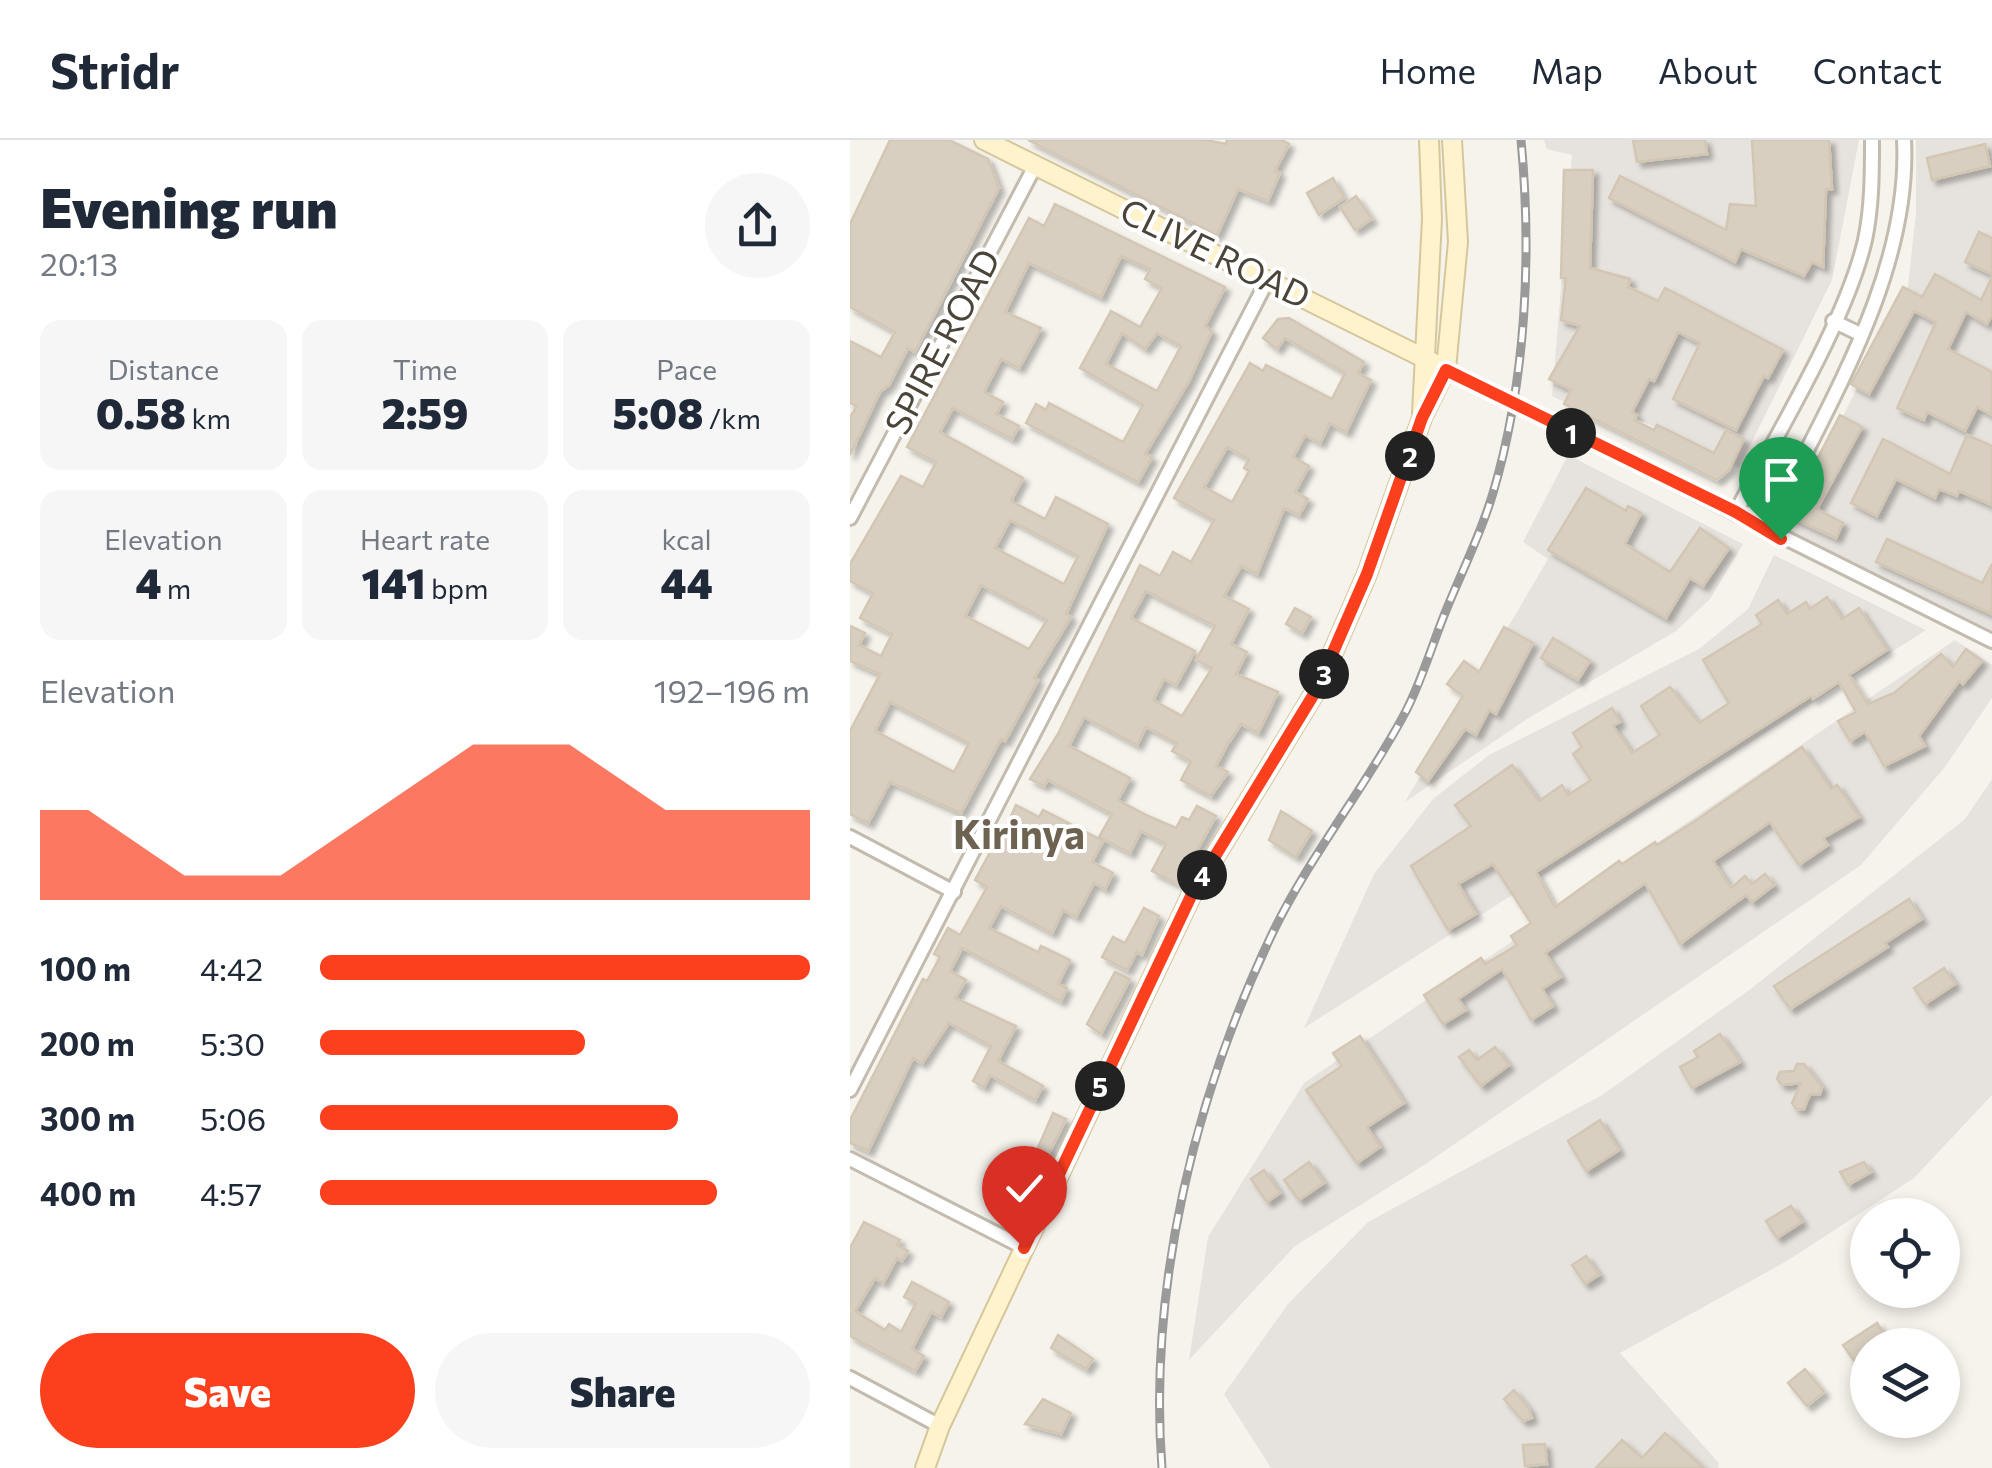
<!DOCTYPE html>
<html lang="en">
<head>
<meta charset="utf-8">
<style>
	:root { --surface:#fff; --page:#f6f6f7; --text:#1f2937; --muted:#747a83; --line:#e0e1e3; --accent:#fc3f1d }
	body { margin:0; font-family:Commissioner,sans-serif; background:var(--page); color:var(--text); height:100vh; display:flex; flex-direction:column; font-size:38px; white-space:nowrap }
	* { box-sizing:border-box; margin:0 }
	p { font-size:32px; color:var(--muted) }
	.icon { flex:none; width:55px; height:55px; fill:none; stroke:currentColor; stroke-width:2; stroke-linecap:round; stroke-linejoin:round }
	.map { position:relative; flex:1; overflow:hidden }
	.panel { display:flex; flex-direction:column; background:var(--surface); width:850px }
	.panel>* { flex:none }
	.tools { position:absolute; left:1000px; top:1058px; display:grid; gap:20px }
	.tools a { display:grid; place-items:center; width:110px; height:110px; border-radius:50%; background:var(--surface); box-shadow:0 5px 15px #0003; font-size:50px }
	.pin { position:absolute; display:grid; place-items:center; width:85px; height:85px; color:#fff; margin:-102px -42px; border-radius:50% 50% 50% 0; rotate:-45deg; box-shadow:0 0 10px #0007 }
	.pin .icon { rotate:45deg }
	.km { position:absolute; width:50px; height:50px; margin:-25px; border-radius:50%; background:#222; color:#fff; font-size:28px; line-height:50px; text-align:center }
	.round { display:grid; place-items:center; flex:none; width:105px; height:105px; border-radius:52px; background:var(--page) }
	.headline { display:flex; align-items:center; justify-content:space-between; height:170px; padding:0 40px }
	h1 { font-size:55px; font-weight:800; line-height:75px }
	.stats { display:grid; grid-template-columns:repeat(3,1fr); gap:15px; height:170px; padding:10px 40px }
	.stats div { display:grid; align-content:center; border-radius:20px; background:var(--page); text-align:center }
	.stats b { font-size:42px; font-weight:800 }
	.stats small { font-size:28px; font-weight:400 }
	.stats p { font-size:28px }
	.chart { height:280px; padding:20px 40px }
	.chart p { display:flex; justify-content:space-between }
	.chart svg { width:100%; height:180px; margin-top:10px; fill:var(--accent); opacity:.7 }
	.cta { display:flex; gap:20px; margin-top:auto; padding:20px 40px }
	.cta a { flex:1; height:115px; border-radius:60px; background:var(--accent); color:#fff; font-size:40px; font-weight:800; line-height:115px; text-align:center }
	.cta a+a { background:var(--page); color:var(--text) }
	ul { padding:0 40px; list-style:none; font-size:32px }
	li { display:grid; grid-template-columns:160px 120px 1fr; align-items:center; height:75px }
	li i { height:25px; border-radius:12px; background:var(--accent) }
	header { display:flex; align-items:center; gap:60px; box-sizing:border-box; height:140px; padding:0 50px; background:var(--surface); border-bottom:2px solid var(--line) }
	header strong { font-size:48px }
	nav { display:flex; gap:55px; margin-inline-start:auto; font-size:35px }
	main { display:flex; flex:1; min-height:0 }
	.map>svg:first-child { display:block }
</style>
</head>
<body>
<header>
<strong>Stridr</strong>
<nav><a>Home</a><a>Map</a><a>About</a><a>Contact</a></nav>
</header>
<main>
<section class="panel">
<div class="headline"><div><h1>Evening run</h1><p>20:13</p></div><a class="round"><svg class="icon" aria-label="share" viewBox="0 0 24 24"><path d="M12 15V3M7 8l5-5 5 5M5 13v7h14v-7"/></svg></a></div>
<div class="stats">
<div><p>Distance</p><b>0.58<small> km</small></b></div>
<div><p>Time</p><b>2:59</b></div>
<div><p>Pace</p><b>5:08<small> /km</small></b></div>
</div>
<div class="stats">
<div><p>Elevation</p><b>4<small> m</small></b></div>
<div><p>Heart rate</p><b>141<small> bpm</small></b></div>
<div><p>kcal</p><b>44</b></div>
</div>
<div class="chart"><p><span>Elevation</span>192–196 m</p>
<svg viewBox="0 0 160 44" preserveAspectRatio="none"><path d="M0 44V22L10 22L20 30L30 38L40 38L50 38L60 30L70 22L80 14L90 6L100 6L110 6L120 14L130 22L140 22L150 22L160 22V44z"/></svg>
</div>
<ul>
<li><b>100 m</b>4:42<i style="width:100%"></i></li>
<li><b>200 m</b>5:30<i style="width:54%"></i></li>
<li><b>300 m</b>5:06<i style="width:73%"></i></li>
<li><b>400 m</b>4:57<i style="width:81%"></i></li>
</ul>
<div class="cta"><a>Save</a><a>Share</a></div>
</section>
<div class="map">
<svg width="1142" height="1328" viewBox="0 0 1142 1328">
	<defs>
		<filter id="shadow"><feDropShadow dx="5" dy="5" stdDeviation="2.5" flood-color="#0004"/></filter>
	</defs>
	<rect width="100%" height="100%" fill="#f6f3ec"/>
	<g fill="#e6e2dd">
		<polygon points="694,0 1009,0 982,140 889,328 738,255 731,270 702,256 722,15 697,9"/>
		<polygon points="1066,0 1142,0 1142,498 933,396 1058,146 1066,73"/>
		<polygon points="718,315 893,404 860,459 826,491 677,579 555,662 698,419 673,402"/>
		<polygon points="924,415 1076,490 454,888 524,734 583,659 639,615 849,509 898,469"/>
		<polygon points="1105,500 1142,525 1142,558 1095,627 1011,725 574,1025 445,1106 339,1220 358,1097 454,943"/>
		<polygon points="1142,639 1142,955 1064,1038 937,1121 770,1213 869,1323 868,1328 421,1328 374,1254 438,1164 518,1082 752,955 902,848 1115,679"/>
	</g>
	<g fill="#d8cfc1" stroke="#d3c7b4" stroke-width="2.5" fill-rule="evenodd" filter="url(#shadow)">
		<polygon points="40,0 99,0 138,19 149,48 65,212 58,208 39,245 30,252 0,315 0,277 7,266 0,263 0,201 31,217 45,192 0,167 0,84"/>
		<polygon points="178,0 356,0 376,4 377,0 432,0 439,4 425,31 430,33 418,61 388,49 367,95"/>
		<polygon points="783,0 855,0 857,14 787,22"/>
		<polygon points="902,0 979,0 982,49 976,49 973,127 962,122 954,136 891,109 885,122 759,58 770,36 876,90 880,64 906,66"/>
		<polygon points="1135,4 1140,26 1082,40 1077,18"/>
		<polygon points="714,30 743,30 740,128 780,139 778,147 808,161 815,148 933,210 918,238 914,236 886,290 823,259 850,203 828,192 804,241 799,239 782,272 787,275 784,280 804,290 807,285 864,313 876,290 894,299 879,330 867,340 714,264 721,250 699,239 730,186 711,180 716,138 711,138"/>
		<polygon points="483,38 494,58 469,75 457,53"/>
		<polygon points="506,56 522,79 505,90 490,67"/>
		<path d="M205,64L375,147L355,186L362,191L338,243L295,314L302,317L288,342L176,283L186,264L196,270L199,263L273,302L293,265L230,228L261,171L290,187L312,148L295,139L300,129L271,116L251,157L179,123L155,172L191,188L169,228L151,219L134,252L153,262L146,274L169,286L162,299L103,268L90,292L173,338L161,361L195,379L206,357L258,384L216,474L221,477L184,538L188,540L155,601L151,599L111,673L40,642L18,683L0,674V591L30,534L0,521V486L15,493L9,505L31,516L42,494L10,478L23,453L0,441V424L51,336L73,347L86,322L57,307L179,78L194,86ZM272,193L295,209L307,193L331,206L307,251L256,224ZM160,380L228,416L214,444L145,408ZM131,445L197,480L179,509L115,476ZM40,562L119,603L104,632L25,591Z"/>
		<polygon points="1129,92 1142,98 1142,134 1115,122"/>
		<polygon points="1085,134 1131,160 1142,137 1142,175 1137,184 1116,172 1098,209 1142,232 1142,275 1127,267 1115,291 1077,272 1074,280 1047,268 1086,182 1064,171 1019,254 1001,244 1053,147 1072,157"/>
		<path d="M439,178L514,222L508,233L521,240L496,292L480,283L470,303L455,295L443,317L459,326L445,352L458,359L449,375L434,368L407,434L391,426L374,456L399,469L381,504L397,512L386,534L428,552L418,573L408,593L391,584L377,605L366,626L378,632L361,656L331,640L341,621L322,611L327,603L296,587L287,605L234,577L219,606L280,638L268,660L298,676L326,688L332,677L339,680L347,666L366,676L328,744L302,731L316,704L291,691L280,713L249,697L262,674L198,640L194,646L180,639L208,594L290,425L310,436L323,412L341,422L364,380L324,358L400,223L413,231L416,225L482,259L495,233L435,198L427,209L413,198L428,179ZM377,307L399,319L394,328L399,331L382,362L354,347ZM296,451L365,486L346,520L362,528L332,576L303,560L314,539L326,545L345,511L281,478Z"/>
		<polygon points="990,275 1012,287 967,369 993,383 986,398 938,376"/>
		<polygon points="1117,295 1142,306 1142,365 1109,351 1107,356 1089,349 1085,358 1046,339 1027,376 1001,363 1033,299 1100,334"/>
		<polygon points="736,348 776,371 778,366 791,373 775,404 820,432 850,388 879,408 853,446 840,438 816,478 698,410"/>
		<polygon points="1037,399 1132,443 1142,424 1142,474 1026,422"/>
		<polygon points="977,457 992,479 1009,468 1037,510 999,535 1018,564 1044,553 1091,514 1103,527 1116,509 1132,521 1113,544 1109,541 1069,596 1075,606 1034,626 1015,592 1000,601 988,581 1006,572 989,542 963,559 961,556 686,732 705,767 769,721 772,724 805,702 807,705 845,681 952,607 981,649 987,645 1009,677 973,698 978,705 949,725 920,682 863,721 881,748 895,736 902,744 915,734 924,745 902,762 896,755 830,804 795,743 695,813 711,837 692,849 703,866 681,880 652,829 608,859 616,870 593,884 574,855 631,818 635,824 667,805 661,796 681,783 643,724 608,744 626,774 598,790 561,726 621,686 605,665 662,625 689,661 712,645 718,655 741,640 723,614 732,607 723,593 762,568 770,582 763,586 782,613 810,595 791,566 820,547 849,583 879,563 853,520 912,484 906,475 928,460 937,474 956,462 960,469"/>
		<polygon points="445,468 461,477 452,493 436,484"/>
		<polygon points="654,487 683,503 646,574 639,570 626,595 615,589 578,641 566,632 613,556 597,544 614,521 629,532"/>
		<polygon points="703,498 740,521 728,540 691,518"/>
		<polygon points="166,665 189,677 193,670 253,701 242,722 263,733 255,749 244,743 226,777 213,770 202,793 151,766 139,788 188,812 191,806 220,820 208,844 217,848 211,861 112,808 100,831 116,840 105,858 166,886 148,921 193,946 185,960 140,935 134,947 123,941 141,906 99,883 72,923 63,918 18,1011 0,1003 0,980 73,839 77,841 90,817 84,814 98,788 110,795 137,747 125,740 145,703 148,705"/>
		<polygon points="431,671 462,691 446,717 419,700"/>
		<polygon points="1059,759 1072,779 1035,803 1038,807 940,869 924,846"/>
		<polygon points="294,768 309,776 292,815 287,812 277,830 252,817 263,797 275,803"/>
		<polygon points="1094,828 1105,844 1075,864 1064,848"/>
		<polygon points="265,832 280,839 251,894 237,884"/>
		<polygon points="870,894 890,922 842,948 830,927 848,917 844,911"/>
		<polygon points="510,896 554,963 517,987 530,1007 507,1023 456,950 492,926 483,913"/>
		<polygon points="645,907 659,925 631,946 609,917 619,910 627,920"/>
		<polygon points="947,924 954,924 972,947 970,954 960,954 954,969 946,969 942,963 951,943 932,945 927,939 930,932 944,931"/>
		<polygon points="203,973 216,979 198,1015 187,1010"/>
		<polygon points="750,980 769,1010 736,1031 718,1001"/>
		<polygon points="459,1022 474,1043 449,1060 434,1040"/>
		<polygon points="1014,1022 1021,1032 998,1045 990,1032"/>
		<polygon points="414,1030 430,1053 417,1062 401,1039"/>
		<polygon points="941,1066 952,1082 927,1098 916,1081"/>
		<polygon points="14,1082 50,1100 47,1105 58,1111 52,1121 47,1118 33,1143 25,1138 5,1171 35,1190 39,1184 51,1192 66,1163 54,1157 62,1142 99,1162 91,1177 81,1172 62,1209 74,1216 65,1231 0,1196 0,1108"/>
		<polygon points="736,1116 749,1135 735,1144 722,1125"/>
		<polygon points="1027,1183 1042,1205 1018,1205 1018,1220 1008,1226 993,1205"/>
		<polygon points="208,1195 243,1219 236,1229 201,1208"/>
		<polygon points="955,1229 974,1252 957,1266 938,1243"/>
		<polygon points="664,1250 679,1269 682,1278 673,1281 654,1259"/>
		<polygon points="193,1259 221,1273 211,1294 175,1284"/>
		<polygon points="815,1293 854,1328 746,1328 772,1300 792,1318"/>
		<polygon points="695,1304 697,1324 675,1326 673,1305"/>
	</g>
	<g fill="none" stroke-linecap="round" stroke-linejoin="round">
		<defs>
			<g id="street">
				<polyline points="983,181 1010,194"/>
				<polyline points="596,229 1142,501"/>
				<path d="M886,372C926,295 996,182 1015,100C1022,67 1022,33 1022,0"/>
				<polyline points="0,378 185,26"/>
				<path d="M917,390C974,270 1061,136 1054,0"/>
				<polyline points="0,697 104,752"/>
				<polyline points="0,950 418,139"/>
				<polyline points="0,1019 175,1108"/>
				<polyline points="0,1238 90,1286"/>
			</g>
			<g id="secondary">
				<polyline points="134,0 596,229"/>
				<polyline points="572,273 582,79 579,0"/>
				<polyline points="75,1328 90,1286 342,754 467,549 517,434 572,278 596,229 608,102 602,0"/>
			</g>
		</defs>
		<use href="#street" stroke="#c2bbae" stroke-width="18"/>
		<use href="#secondary" stroke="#d6c79b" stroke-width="22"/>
		<use href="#street" stroke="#fff" stroke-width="12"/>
		<use href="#secondary" stroke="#fff3cd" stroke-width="18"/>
		<defs>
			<path id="rail" d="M312,1328C298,1146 345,955 423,792C461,714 516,647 556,571C572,540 582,505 595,473C611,433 631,394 643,353C676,241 682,116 671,0"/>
		</defs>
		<use href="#rail" stroke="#9a9a9a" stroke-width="9"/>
		<use href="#rail" stroke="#fff" stroke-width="5" stroke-dasharray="15" stroke-linecap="butt"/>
	</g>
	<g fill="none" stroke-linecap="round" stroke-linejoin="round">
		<defs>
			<polyline id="route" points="174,1108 342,754 467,549 517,434 572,278 596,230 886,372 931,399"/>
		</defs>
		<use href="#route" stroke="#fff" stroke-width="20"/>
		<use href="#route" stroke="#fc3f1d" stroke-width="12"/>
	</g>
	<g text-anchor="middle" stroke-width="8" stroke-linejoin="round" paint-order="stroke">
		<g font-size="35" fill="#4b4439" stroke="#fff">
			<text transform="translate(365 114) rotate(26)" y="12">CLIVE ROAD</text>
			<text transform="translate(93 202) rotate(-62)" y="12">SPIRE ROAD</text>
		</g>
		<g font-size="40" font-weight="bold" fill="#6e6250" stroke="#fff">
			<text x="169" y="709">Kirinya</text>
		</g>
	</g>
</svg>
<div class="tools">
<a><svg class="icon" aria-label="locate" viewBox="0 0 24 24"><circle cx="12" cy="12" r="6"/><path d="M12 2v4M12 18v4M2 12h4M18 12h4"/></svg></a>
<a><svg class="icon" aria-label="layers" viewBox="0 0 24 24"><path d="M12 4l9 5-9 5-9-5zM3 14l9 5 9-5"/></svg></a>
</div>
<div class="pin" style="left:931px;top:399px;background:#1e9e55"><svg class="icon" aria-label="arrive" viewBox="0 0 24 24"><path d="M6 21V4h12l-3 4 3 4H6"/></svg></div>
<div class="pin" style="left:174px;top:1108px;background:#d93025"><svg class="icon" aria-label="check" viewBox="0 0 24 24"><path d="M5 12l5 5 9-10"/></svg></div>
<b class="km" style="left:721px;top:293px">1</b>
<b class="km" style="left:560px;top:316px">2</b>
<b class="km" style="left:474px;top:534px">3</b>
<b class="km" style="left:352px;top:735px">4</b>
<b class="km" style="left:250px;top:946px">5</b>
</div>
</main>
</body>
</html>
